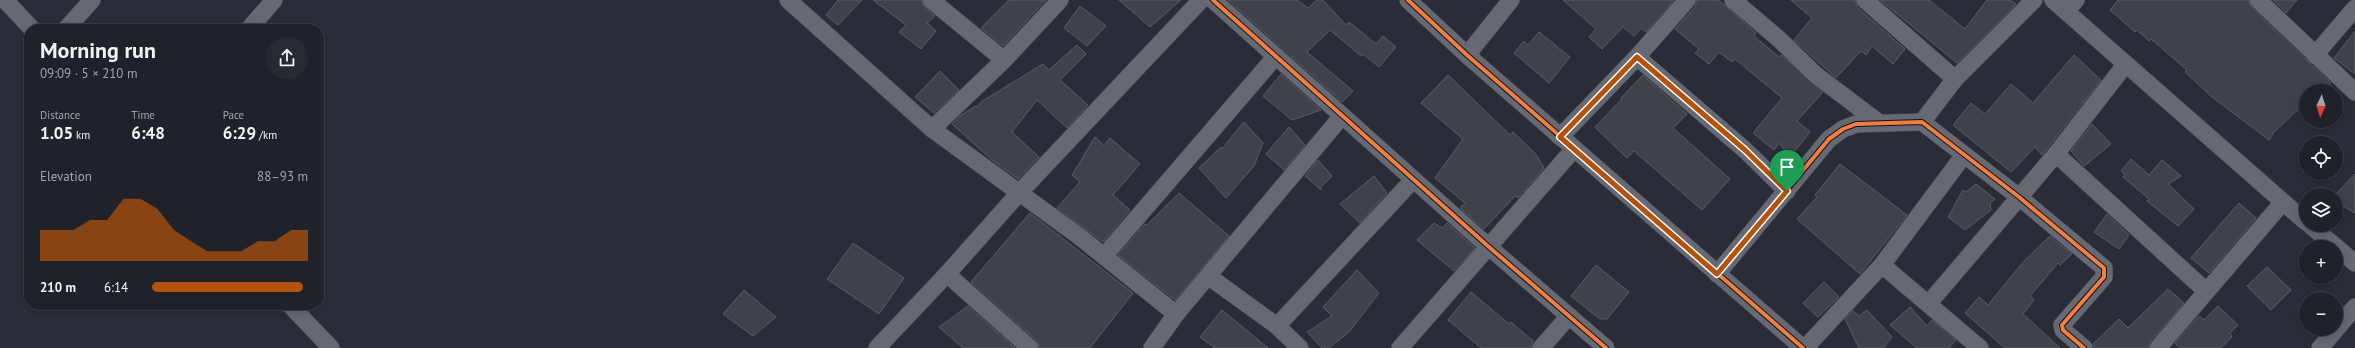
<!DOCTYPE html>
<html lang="en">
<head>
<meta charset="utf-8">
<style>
	:root { --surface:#202229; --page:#282a31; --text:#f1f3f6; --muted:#a2a4a8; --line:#3d3f46; --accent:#b45309 }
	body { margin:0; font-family:"PT Sans",sans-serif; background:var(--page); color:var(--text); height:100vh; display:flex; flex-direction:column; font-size:15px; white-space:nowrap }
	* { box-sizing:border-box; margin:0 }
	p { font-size:13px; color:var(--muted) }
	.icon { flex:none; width:22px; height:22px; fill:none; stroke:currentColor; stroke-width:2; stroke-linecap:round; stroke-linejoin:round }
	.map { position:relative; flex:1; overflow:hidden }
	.side { position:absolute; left:24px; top:24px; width:300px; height:286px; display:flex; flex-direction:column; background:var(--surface); border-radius:16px; box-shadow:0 2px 10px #0003,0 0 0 1px var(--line) }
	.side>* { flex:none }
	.needle { width:26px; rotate:184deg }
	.tools { position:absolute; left:2299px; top:84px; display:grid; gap:8px }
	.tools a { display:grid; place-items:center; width:44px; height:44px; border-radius:50%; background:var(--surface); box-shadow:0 2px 10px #0003,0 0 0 1px var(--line); font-size:20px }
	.pin { position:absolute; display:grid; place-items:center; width:34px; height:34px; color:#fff; margin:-41px -17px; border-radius:50% 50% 50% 0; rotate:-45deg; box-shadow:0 0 4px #0007 }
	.pin .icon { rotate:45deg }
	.round { display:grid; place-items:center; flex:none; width:42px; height:42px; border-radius:21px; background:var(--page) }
	.headline { display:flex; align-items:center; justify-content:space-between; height:68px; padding:0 16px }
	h1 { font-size:22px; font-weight:600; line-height:30px }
	.stats { display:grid; grid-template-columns:repeat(3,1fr); gap:6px; height:68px; padding:4px 16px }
	.stats div { display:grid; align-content:center }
	.stats b { font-size:17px; font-weight:600 }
	.stats small { font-size:11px; font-weight:400 }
	.stats p { font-size:11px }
	.chart { height:112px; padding:8px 16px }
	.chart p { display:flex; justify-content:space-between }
	.chart svg { width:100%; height:72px; margin-top:4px; fill:var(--accent); opacity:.7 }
	ul { padding:0 16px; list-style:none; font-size:13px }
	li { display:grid; grid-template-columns:64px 48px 1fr; align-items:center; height:30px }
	li i { height:10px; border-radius:5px; background:var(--accent) }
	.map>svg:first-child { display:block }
</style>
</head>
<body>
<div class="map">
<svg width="2355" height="348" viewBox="0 0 2355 348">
	<rect width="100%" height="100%" fill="#2a2d37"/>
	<g fill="#40424b" stroke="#595c65">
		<polygon points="838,0 862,0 838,25 826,15"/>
		<polygon points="873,0 921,0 924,7 935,16 927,23 936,31 921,49 899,32 906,25"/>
		<polygon points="1009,0 1046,0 1003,46 981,28"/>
		<polygon points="1119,0 1181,0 1150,27"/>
		<polygon points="1228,0 1297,0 1308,8 1317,0 1323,0 1346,25 1349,22 1376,44 1383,36 1396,47 1379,67 1363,54 1361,56 1330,30 1307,52 1353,91 1342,102"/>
		<polygon points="1563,0 1674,0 1646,32 1641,28 1634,36 1623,27 1602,49 1589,37 1596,29"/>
		<polygon points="1697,0 1719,0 1756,33 1754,36 1779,57 1781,55 1823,92 1797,121 1810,132 1790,157 1779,143 1774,150 1753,133 1782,98 1735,59 1732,62 1719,52 1709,64 1695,53 1699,49 1675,29 1695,7"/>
		<polygon points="1791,0 1855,0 1858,8 1905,49 1893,64 1872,46 1866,55 1861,51 1836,78 1794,40 1812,18"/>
		<polygon points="1880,0 1929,0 1965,29 1987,0 2010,0 2016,4 1957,63"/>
		<polygon points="2118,0 2248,0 2251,7 2331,83 2322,91 2306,91 2306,102 2274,132 2269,140 2212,97 2185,72 2187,70 2151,39 2149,41 2137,30 2135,32 2110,10"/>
		<polygon points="2273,0 2297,0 2286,13"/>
		<polygon points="1080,6 1106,26 1087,46 1064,28"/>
		<polygon points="2355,31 2355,74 2334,58"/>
		<polygon points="1539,32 1570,57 1549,83 1514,53 1524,41 1528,45"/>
		<polygon points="1077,45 1086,54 1060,80 1088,105 1067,128 1037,100 1012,132 1039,157 1018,179 992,160 952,124 961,115 976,106 977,107 981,102 1043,64 1049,70"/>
		<polygon points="2074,55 2101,80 2042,155 2035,147 2011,172 1953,125 1971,103 1985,114 2011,84 2033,103"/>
		<polygon points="940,71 959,90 934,113 915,97"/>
		<polygon points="1281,74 1321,110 1292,120 1263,96"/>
		<polygon points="1448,75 1510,135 1513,132 1535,153 1544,168 1518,198 1515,196 1484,229 1460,208 1465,203 1435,178 1463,139 1421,103"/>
		<polygon points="1643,75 1687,114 1673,128 1730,179 1702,210 1634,151 1627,158 1595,127 1622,99 1621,98"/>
		<polygon points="1244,122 1263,143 1254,166 1226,198 1199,168 1221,147 1222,149"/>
		<polygon points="2092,124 2111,144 2084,166 2071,151"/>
		<polygon points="1289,127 1305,145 1284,170 1266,154"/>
		<polygon points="1095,137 1104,145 1110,138 1140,164 1113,195 1130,210 1103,242 1057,208 1080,182 1072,175"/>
		<polygon points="2131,159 2149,175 2162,160 2181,176 2168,184 2194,209 2178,226 2147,201 2149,199 2123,177 2125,175 2121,171"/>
		<polygon points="1318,160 1332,176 1321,187 1321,190 1305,176"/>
		<polygon points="1840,164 1907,215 1860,274 1797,219 1817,197 1815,195"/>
		<polygon points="2355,174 2355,213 2336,202 2335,195"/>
		<polygon points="1374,176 1387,193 1360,223 1340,204"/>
		<polygon points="1976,184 1995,199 1990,203 1991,210 1965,230 1948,217 1963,190 1966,192"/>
		<polygon points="1179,193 1229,236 1175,300 1118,255 1145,224 1147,225"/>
		<polygon points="2239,203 2256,218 2209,273 2191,258"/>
		<polygon points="1030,213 1133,293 1090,348 1040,348 1037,341 971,282"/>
		<polygon points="2107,214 2129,235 2119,249 2094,232"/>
		<polygon points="1434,223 1442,228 1447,223 1475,248 1454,271 1417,240"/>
		<polygon points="2050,236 2072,254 2060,265 2058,263 2030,296 2034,300 2023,314 2060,348 2005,348 1965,313 1979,297 1988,305 2024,261"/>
		<polygon points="853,243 904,278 879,314 827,279"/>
		<polygon points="1596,265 1629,292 1607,319 1600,319 1571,296"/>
		<polygon points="2267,267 2291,290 2271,310 2247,286"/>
		<polygon points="1357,270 1379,293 1349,332 1329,348 1322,348 1307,332 1332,316 1323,307"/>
		<polygon points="1824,282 1839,297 1818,317 1803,303"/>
		<polygon points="2168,289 2184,303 2150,342 2148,348 2094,348 2093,344 2119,319 2128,328"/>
		<polygon points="744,290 776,317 753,336 723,314"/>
		<polygon points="1471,292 1509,324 1511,322 1533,341 1531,348 1481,348 1448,320"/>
		<polygon points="968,306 1015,348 963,348 939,327"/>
		<polygon points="2218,306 2238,325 2230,333 2232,337 2221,348 2180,348 2175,343 2199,316 2204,320"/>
		<polygon points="1910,307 1927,326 1932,320 1956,340 1949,348 1917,348 1890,325"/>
		<polygon points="1222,310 1268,348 1215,348 1200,337"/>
		<polygon points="1867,310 1892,337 1884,348 1859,348 1845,319 1853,311 1859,316"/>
	</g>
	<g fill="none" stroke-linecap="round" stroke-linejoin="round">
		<defs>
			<g id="street">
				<polyline points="5,0 32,29"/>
				<polyline points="788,0 932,129 1080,237 1176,314"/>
				<polyline points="931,0 1004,60"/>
				<polyline points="1213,0 1489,247 1606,348"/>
				<polyline points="1408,0 1467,55 1803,348"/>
				<polyline points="1733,0 1780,40 1816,75 1878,122"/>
				<polyline points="1865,0 1955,79"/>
				<polyline points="2053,0 2306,222"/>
				<polyline points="2258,0 2355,92"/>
				<polyline points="2066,11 2076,0"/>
				<polyline points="66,29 92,0"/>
				<polyline points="249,29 274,0"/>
				<polyline points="1467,55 1511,0"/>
				<polyline points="2315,55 2355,8"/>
				<polyline points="1637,57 1745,150 1787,191"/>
				<polyline points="1922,122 1955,79 2034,0"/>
				<polyline points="932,129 1004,60 1060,0"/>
				<polyline points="1560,137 1637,57 1687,0"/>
				<polyline points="2056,154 2206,291"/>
				<polyline points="2310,225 2336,247"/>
				<polyline points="2336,247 2355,263"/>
				<polyline points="1104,256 1276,56"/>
				<polyline points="1882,265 1964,155"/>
				<polyline points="947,274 1030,348"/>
				<polyline points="1717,274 1829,139 1843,129 1856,124 1922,122 2019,197 2104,268 2104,277 2062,325 2063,330 2084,348"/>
				<polyline points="1208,276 1277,326 1300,348"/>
				<polyline points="1929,303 2056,154 2125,65"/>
				<polyline points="290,305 331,348"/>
				<polyline points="1277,326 1413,180"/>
				<polyline points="877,348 947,274 1019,193 1201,0"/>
				<polyline points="1152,348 1176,314 1342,116"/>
				<polyline points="1400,348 1574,149"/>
				<polyline points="1541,348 1569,316"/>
				<polyline points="1805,348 1882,265 1980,348"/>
				<polyline points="2158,348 2283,202"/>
				<polyline points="2320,348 2355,307"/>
			</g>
		</defs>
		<use href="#street" stroke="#474952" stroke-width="18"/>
		<use href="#street" stroke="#666972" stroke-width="17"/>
		<defs>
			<g id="cycleway">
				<polyline points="1213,0 1489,247 1606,348"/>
				<polyline points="1408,0 1467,55 1803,348"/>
				<polyline points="1717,274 1829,139 1843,129 1856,124 1922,122 2019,197 2104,268 2104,277 2062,325 2063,330 2084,348"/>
			</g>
		</defs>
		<use href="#cycleway" stroke="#11131b" stroke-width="6"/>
		<use href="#cycleway" stroke="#f27e40" stroke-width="4"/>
	</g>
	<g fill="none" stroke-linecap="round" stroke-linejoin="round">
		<defs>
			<polygon id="route" points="1637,57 1745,150 1787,191 1717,274 1560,137"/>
		</defs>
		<use href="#route" stroke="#fff" stroke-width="8"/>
		<use href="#route" stroke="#b45309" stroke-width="5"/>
	</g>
</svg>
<div class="tools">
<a><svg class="needle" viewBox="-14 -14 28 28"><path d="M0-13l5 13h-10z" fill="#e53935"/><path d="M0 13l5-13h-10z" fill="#a2a4a8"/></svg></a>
<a><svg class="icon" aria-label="locate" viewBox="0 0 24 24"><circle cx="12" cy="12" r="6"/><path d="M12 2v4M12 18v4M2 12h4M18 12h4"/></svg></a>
<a><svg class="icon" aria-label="layers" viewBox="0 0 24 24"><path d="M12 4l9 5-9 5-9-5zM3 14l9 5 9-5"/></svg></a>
<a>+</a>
<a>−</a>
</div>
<div class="pin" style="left:1787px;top:191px;background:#1e9e55"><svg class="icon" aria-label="arrive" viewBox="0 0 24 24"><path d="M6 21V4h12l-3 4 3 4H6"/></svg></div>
<section class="side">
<div class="headline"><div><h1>Morning run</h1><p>09:09 · 5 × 210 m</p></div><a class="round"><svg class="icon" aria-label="share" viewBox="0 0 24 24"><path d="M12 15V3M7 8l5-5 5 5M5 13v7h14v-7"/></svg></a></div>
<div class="stats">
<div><p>Distance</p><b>1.05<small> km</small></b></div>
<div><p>Time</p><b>6:48</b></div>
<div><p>Pace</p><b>6:29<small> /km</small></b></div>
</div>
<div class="chart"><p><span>Elevation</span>88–93 m</p>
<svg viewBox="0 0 160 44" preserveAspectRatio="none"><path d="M0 44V25L10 25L20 25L30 19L40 19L50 6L60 6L70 12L80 25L90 32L100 38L110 38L120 38L130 32L140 32L150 25L160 25V44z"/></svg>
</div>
<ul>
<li><b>210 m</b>6:14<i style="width:97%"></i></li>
</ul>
</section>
</div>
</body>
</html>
